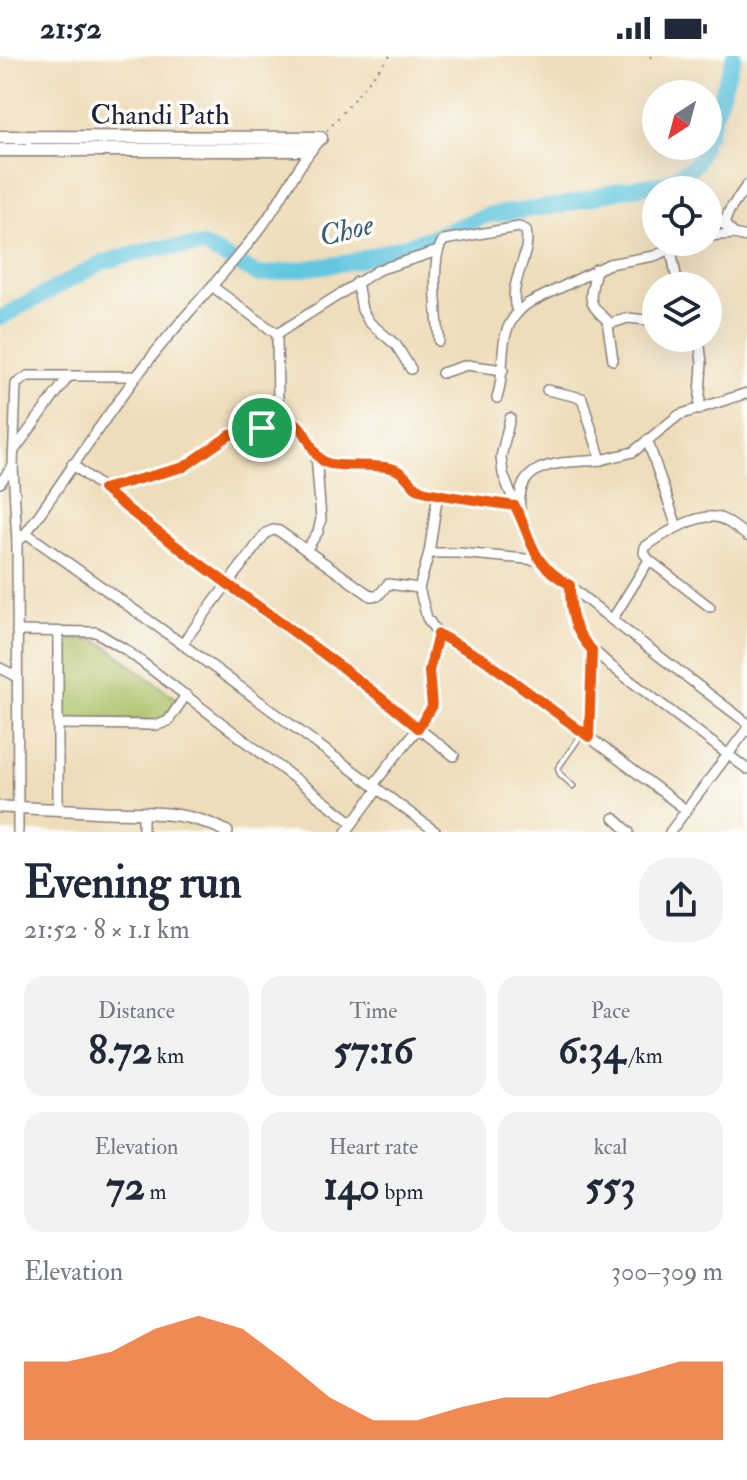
<!DOCTYPE html>
<html lang="en">
<head>
<meta charset="utf-8">
<style>
	:root { --surface:#fff; --page:#f2f2f3; --text:#1f2937; --muted:#747a83; --accent:#ea580c }
	body { margin:0; font-family:"IM FELL Double Pica",serif; background:var(--page); color:var(--text); height:100vh; display:flex; flex-direction:column; font-size:30px; white-space:nowrap }
	* { box-sizing:border-box; margin:0 }
	p { font-size:26px; color:var(--muted) }
	.icon { flex:none; width:44px; height:44px; fill:none; stroke:currentColor; stroke-width:2; stroke-linecap:round; stroke-linejoin:round }
	.map { position:relative; height:776px; overflow:hidden }
	.details { display:flex; flex-direction:column; background:var(--surface); flex:1 }
	.details>* { flex:none }
	.needle { width:52px; rotate:216deg }
	.controls { position:absolute; left:642px; top:24px; display:grid; gap:16px }
	.controls a { display:grid; place-items:center; width:80px; height:80px; border-radius:50%; background:var(--surface); box-shadow:0 8px 32px #0002; font-size:40px }
	.pin { position:absolute; display:grid; place-items:center; width:68px; height:68px; color:#fff; margin:-34px; border:4px solid #fff; border-radius:50%; box-shadow:0 2px 8px #0007 }
	.round { display:grid; place-items:center; flex:none; width:84px; height:84px; border-radius:32px; background:var(--page) }
	.overview { display:flex; align-items:center; justify-content:space-between; height:136px; padding:0 24px }
	h1 { font-size:44px; font-weight:800; line-height:60px }
	.metrics { display:grid; grid-template-columns:repeat(3,1fr); gap:12px; height:136px; padding:8px 24px }
	.metrics div { display:grid; align-content:center; border-radius:20px; background:var(--page); text-align:center }
	.metrics b { font-size:40px; font-weight:800 }
	.metrics small { font-size:22px; font-weight:400 }
	.metrics p { font-size:22px }
	.chart { height:224px; padding:16px 24px }
	.chart p { display:flex; justify-content:space-between }
	.chart svg { width:100%; height:144px; margin-top:8px; fill:var(--accent); opacity:.7 }
	.status { display:flex; justify-content:space-between; align-items:center; height:56px; padding:0 40px; background:var(--surface); direction:ltr }
	.status svg { height:22px; fill:currentColor }
	.map>svg:first-child { display:block }
</style>
</head>
<body>
<div class="status"><b>21:52</b><svg viewBox="0 0 49 12"><path d="M0 12V9h3v3zM5 12V6h3v6zM10 12V3h3v9zM15 12V0h3v12zM26 1h20v11H26zM47 4h2v5h-2z"/></svg></div>
<div class="map">
<svg width="747" height="776" viewBox="0 0 747 776">
	<rect width="100%" height="100%" fill="#fdfcf7"/>
	<filter id="ink" filterUnits="userSpaceOnUse"><feTurbulence type="fractalNoise" baseFrequency=".0125" numOctaves="2"/><feDisplacementMap in="SourceGraphic" scale="16" xChannelSelector="R" yChannelSelector="G"/><feConvolveMatrix kernelMatrix="1 2 1 2 8 2 1 2 1" color-interpolation-filters="sRGB"/></filter>
	<filter id="wash" filterUnits="userSpaceOnUse"><feTurbulence type="fractalNoise" baseFrequency=".006" numOctaves="4" result="noise"/><feDisplacementMap in="SourceGraphic" scale="32" xChannelSelector="R" yChannelSelector="G"/><feGaussianBlur stdDeviation="1.8" result="paint"/><feColorMatrix in="noise" values="0 0 0 0 0 0 0 0 0 0 0 0 0 0 0 0 0 1.4 0 .05"/><feComposite in="paint" operator="in"/></filter>
	<g filter="url(#wash)">
		<rect width="100%" height="100%" fill="#eeddba"/>
		<polygon fill="#a9bd61" stroke="#66704e" stroke-width="2" points="64,583 94,584 105,589 178,644 165,661 157,665 62,663"/>
		<g fill="none" stroke-linecap="round" stroke-linejoin="round">
			<g stroke="#63c7e0" stroke-width="16">
				<polyline points="708,79 734,0"/>
				<polyline points="0,262 103,206 157,192 204,190 259,219 351,206 426,183 488,159 563,149 621,134 666,127 695,109 703,90"/>
			</g>
		</g>
	</g>
	<g filter="url(#ink)">
		<g fill="none" stroke-linecap="round" stroke-linejoin="round">
			<defs>
				<polyline id="service" points="573,730 560,718 558,712 582,678"/>
				<g id="minor">
					<polyline points="747,129 729,155 724,168 734,178 747,181"/>
					<polyline points="708,165 724,168"/>
					<polyline points="708,180 734,178"/>
					<polyline points="671,193 678,230"/>
					<path d="M596,213C591,241 584,245 607,264L613,304"/>
					<polyline points="357,226 362,254 369,266 396,289 411,313"/>
					<polyline points="213,231 277,278 278,348 276,356 262,372"/>
					<polyline points="609,268 628,262 656,265"/>
					<polyline points="277,278 378,214 438,195"/>
					<path d="M439,285C438,263 429,199 444,184L519,171L526,174C532,201 506,227 517,256"/>
					<polyline points="442,317 467,309 503,314"/>
					<polyline points="547,334 582,342 601,404 633,396 679,359 747,337"/>
					<path d="M497,342C509,305 492,275 527,248L609,208L654,200L688,186"/>
					<polyline points="699,354 702,307 699,282"/>
					<polyline points="510,362 501,401 503,418 537,504 612,564"/>
					<polyline points="648,386 677,471"/>
					<polyline points="13,396 69,320"/>
					<polyline points="72,408 228,530 358,622 418,672 373,729"/>
					<polyline points="0,427 13,410"/>
					<path d="M103,433L184,411L230,379L297,368C309,378 312,401 327,407C340,412 375,408 394,413C407,417 411,432 423,435C453,442 485,445 515,450"/>
					<path d="M520,453C515,403 564,407 601,404"/>
					<path d="M26,477C68,419 105,359 150,303C185,258 225,218 260,173C282,144 297,109 321,82"/>
					<polyline points="17,487 13,410 16,328 28,320 136,320"/>
					<polyline points="306,494 318,476 321,463 316,398"/>
					<polyline points="429,497 459,497 537,504"/>
					<polyline points="649,504 612,564 747,667"/>
					<polyline points="570,529 570,554 581,583 611,610 747,713"/>
					<polyline points="419,532 429,497 438,437"/>
					<path d="M710,551L649,504L644,497L645,491C662,479 699,455 720,462C730,466 739,474 747,480"/>
					<polyline points="17,575 96,576 126,594 353,767"/>
					<polyline points="58,576 58,754"/>
					<polyline points="438,578 429,615 432,651 418,672 454,700"/>
					<polyline points="182,588 266,477 273,474 279,475 371,540 378,540 388,528 419,532 427,562 438,578 496,611 686,754"/>
					<polyline points="0,612 16,620"/>
					<polyline points="58,668 158,669 168,665 186,639"/>
					<polyline points="589,681 592,594"/>
					<polyline points="143,756 143,776"/>
					<polyline points="614,762 629,776"/>
					<polyline points="18,776 17,487 26,477 182,588 436,776"/>
					<polyline points="346,776 378,733"/>
					<polyline points="670,776 747,673"/>
				</g>
				<path id="tertiary" d="M0,751C35,752 70,754 106,756C147,757 190,754 227,776"/>
				<g id="secondary">
					<polyline points="0,81 321,82"/>
					<polyline points="0,94 310,94"/>
				</g>
			</defs>
			<use href="#service" stroke="#88807a" stroke-width="7"/>
			<use href="#minor" stroke="#88807a" stroke-width="12"/>
			<use href="#tertiary" stroke="#88807a" stroke-width="14"/>
			<use href="#secondary" stroke="#88807a" stroke-width="15"/>
			<g stroke="#88807a" stroke-width="2" stroke-dasharray="2 6" stroke-linecap="butt">
				<polyline points="650,0 652,3"/>
				<polyline points="327,75 390,0"/>
			</g>
			<use href="#service" stroke="#fff" stroke-width="4"/>
			<use href="#minor" stroke="#fff" stroke-width="9"/>
			<use href="#tertiary" stroke="#fff" stroke-width="11"/>
			<use href="#secondary" stroke="#fff" stroke-width="12"/>
		</g>
	</g>
	<g fill="none" stroke-linecap="round" stroke-linejoin="round" filter="url(#ink)">
		<defs>
			<path id="route" d="M297,368C309,378 312,401 327,407C341,412 375,407 394,413C407,417 411,432 423,435C453,442 485,445 515,450C535,489 528,504 570,529C570,555 573,575 592,594L589,681L485,604L438,578L429,615L432,651L418,672C317,587 205,517 103,433L184,411L230,379Z"/>
		</defs>
		<use href="#route" stroke="#fff" stroke-width="16"/>
		<use href="#route" stroke="#ea580c" stroke-width="10"/>
	</g>
	<g text-anchor="middle" stroke-width="7" stroke-linejoin="round" paint-order="stroke">
		<g font-size="28" fill="#22223b" stroke="#fdfcf7">
			<text x="160" y="68">Chandi Path</text>
		</g>
		<g font-size="30" font-style="italic" fill="#395c75" stroke="#fdfcf7">
			<text transform="translate(346 174) rotate(-14)" y="10">Choe</text>
		</g>
	</g>
</svg>
<div class="controls">
<a><svg class="needle" viewBox="-14 -14 28 28"><path d="M0-13l5 13h-10z" fill="#e53935"/><path d="M0 13l5-13h-10z" fill="#747a83"/></svg></a>
<a><svg class="icon" aria-label="locate" viewBox="0 0 24 24"><circle cx="12" cy="12" r="6"/><path d="M12 2v4M12 18v4M2 12h4M18 12h4"/></svg></a>
<a><svg class="icon" aria-label="layers" viewBox="0 0 24 24"><path d="M12 4l9 5-9 5-9-5zM3 14l9 5 9-5"/></svg></a>
</div>
<div class="pin" style="left:262px;top:372px;background:#1e9e55"><svg class="icon" aria-label="arrive" viewBox="0 0 24 24"><path d="M6 21V4h12l-3 4 3 4H6"/></svg></div>
</div>
<section class="details">
<div class="overview"><div><h1>Evening run</h1><p>21:52 · 8 × 1.1 km</p></div><a class="round"><svg class="icon" aria-label="share" viewBox="0 0 24 24"><path d="M12 15V3M7 8l5-5 5 5M5 13v7h14v-7"/></svg></a></div>
<div class="metrics">
<div><p>Distance</p><b>8.72<small> km</small></b></div>
<div><p>Time</p><b>57:16</b></div>
<div><p>Pace</p><b>6:34<small> /km</small></b></div>
</div>
<div class="metrics">
<div><p>Elevation</p><b>72<small> m</small></b></div>
<div><p>Heart rate</p><b>140<small> bpm</small></b></div>
<div><p>kcal</p><b>553</b></div>
</div>
<div class="chart"><p><span>Elevation</span>300–309 m</p>
<svg viewBox="0 0 160 44" preserveAspectRatio="none"><path d="M0 44V20L10 20L20 17L30 10L40 6L50 10L60 20L70 31L80 38L90 38L100 34L110 31L120 31L130 27L140 24L150 20L160 20V44z"/></svg>
</div>
</section>
</body>
</html>
